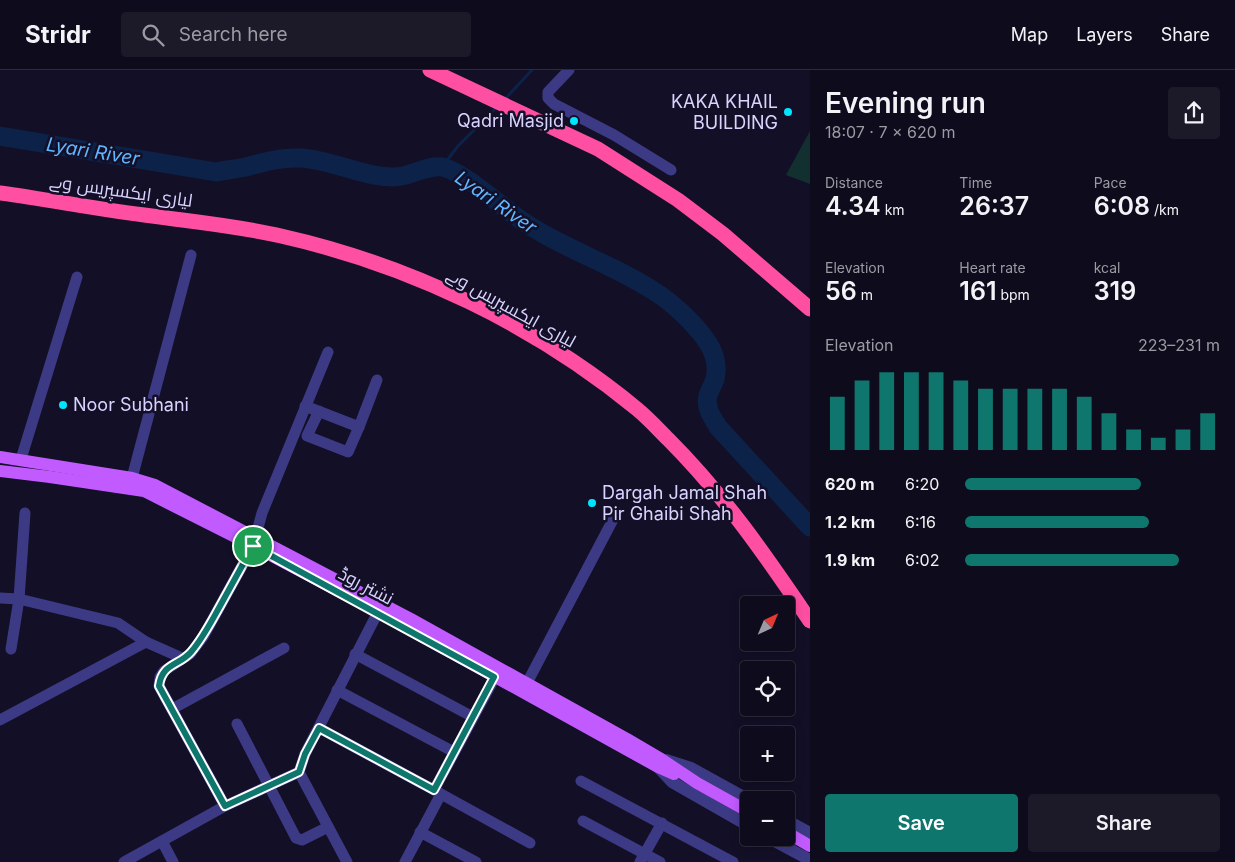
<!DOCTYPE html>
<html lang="en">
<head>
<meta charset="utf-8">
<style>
	:root { --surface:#0e0b1c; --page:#1c1929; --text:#f1f3f6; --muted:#9b9ba3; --line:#2e2b3b; --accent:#0f766e }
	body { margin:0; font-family:Inter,Cairo,sans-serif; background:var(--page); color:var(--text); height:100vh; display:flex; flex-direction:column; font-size:19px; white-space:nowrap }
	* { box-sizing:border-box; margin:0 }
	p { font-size:16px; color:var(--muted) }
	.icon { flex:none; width:28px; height:28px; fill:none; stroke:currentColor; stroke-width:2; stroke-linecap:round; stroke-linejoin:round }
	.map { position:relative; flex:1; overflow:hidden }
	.drawer { display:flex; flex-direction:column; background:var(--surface); width:425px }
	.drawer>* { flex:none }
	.needle { width:32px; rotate:44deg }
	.fabs { position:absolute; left:740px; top:526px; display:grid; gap:10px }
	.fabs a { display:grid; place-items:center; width:55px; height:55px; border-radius:5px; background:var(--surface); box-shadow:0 2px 12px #0003,0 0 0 1px var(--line); font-size:25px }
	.pin { position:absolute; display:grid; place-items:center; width:42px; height:42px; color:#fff; margin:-21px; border:2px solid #fff; border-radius:50%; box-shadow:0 1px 5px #0007 }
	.round { display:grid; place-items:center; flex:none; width:52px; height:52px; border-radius:5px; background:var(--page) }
	.summary { display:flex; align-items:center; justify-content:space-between; height:85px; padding:0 15px }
	h1 { font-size:28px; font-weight:600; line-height:38px }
	.figures { display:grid; grid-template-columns:repeat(3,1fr); gap:8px; height:85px; padding:5px 15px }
	.figures div { display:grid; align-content:center }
	.figures b { font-size:25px; font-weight:600 }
	.figures small { font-size:14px; font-weight:400 }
	.figures p { font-size:14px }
	.chart { height:140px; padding:10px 15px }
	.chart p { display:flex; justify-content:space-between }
	.chart svg { width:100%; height:90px; margin-top:5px; stroke:var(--accent); stroke-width:6 }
	.action { display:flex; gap:10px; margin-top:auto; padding:10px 15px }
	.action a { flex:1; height:58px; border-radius:5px; background:var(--accent); color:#fff; font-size:20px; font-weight:600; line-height:58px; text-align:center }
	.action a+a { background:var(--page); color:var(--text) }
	ul { padding:0 15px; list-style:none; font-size:16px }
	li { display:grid; grid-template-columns:80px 60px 1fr; align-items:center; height:38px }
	li i { height:12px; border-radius:6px; background:var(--accent) }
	header { display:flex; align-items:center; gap:30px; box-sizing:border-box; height:70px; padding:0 25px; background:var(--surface); border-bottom:1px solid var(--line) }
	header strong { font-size:24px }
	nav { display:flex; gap:28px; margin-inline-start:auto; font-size:18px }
	.search { width:350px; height:45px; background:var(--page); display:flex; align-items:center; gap:12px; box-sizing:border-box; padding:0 18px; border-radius:5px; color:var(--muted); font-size:19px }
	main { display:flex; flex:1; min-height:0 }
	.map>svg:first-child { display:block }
</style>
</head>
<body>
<header>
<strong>Stridr</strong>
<div class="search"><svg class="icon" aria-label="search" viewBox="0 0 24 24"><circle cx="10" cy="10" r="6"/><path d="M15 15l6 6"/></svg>Search here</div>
<nav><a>Map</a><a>Layers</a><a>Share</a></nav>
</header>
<main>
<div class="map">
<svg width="810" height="792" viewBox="0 0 810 792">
	<rect width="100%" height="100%" fill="#130f26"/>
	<polygon fill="#12302f" points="810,61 810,114 786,105"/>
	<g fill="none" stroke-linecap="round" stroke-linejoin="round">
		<g stroke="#0c2248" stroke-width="3">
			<polyline points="505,29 532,0"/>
			<polyline points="442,97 458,76 497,37"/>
		</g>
		<path stroke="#0c2248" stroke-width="19" d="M0,66L216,102C226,100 236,99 246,97C264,92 281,87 301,88C333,90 362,107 394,107C410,107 426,95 442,97C460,100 498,133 514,145C560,179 613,193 660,225C676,236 697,256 708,273C715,284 718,296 715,309C712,319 705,324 708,337C709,344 715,351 718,357L810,457"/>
		<g stroke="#3d3a85" stroke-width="11">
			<polyline points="569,0 548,22 548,28 554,34 614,65 671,100"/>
			<polyline points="305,336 359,357 348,382 307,366 319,341"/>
			<polyline points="359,357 377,310"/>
			<polyline points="21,389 77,207"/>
			<polyline points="132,408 191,185"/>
			<polyline points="0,528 19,529 118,553 146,572 182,588"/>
			<polyline points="11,579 19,529 25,443"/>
			<polyline points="355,584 473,647"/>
			<polyline points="527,613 617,442"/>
			<polyline points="337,620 454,682"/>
			<polyline points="172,639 284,578"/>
			<polyline points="0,650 146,572"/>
			<polyline points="237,654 296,768 302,770 328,757"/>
			<polyline points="319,658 434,720"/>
			<polyline points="581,711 733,792"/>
			<polyline points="441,724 530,773"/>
			<polyline points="225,736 159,616 160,607 164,601 190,584 203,567 253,476 262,443 328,282"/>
			<polyline points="583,751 660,792"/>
			<polyline points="420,762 476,792"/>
			<polyline points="162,771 173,792"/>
			<polyline points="124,792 225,736 299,702"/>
			<polyline points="347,792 299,702 305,684 378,542"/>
			<polyline points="405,792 441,724 434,720 495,607"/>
			<polyline points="640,792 662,753"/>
		</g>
		<g stroke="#3d3a85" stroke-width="12">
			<polyline points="666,690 691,698 749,730"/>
			<polyline points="658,697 672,712 749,756"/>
			<polyline points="786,750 810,763"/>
			<polyline points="769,768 810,790"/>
		</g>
		<g stroke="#c25bff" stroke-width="12">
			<polyline points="0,387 132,408 155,415 411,549 627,669 661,689 697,713 749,742"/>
			<polyline points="0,401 50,407 144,421 253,476 378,542 658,697 674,704"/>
			<polyline points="786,762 810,776"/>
		</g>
		<g stroke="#ff4fa3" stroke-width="15">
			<polyline points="430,0 598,79 678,130 723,164 810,239"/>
			<path d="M0,123C51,130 101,140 152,146C195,152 238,156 281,166C410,195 535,255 637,339C648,348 658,359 668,369C724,425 766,486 810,551"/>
		</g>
	</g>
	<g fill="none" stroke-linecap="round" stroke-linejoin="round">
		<defs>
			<path id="route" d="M253,476L494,607L434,720L319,658L305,684L299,702L225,736L159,616C162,593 179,596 191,582C203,568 211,552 220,536C231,516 242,496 253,476Z"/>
		</defs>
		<use href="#route" stroke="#fff" stroke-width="10"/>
		<use href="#route" stroke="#0f766e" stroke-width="6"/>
	</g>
	<g fill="#00e5ff" stroke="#130f26" stroke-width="2">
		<circle cx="788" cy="42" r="5"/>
		<circle cx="574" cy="51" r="5"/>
		<circle cx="63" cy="335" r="5"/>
		<circle cx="592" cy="433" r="5"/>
	</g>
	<g text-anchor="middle" stroke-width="5" stroke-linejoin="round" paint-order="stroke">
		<g font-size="18" fill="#d9d4ff" stroke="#130f26" text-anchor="end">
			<text x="778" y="38">KAKA KHAIL<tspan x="778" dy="21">BUILDING</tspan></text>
			<text x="564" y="57">Qadri Masjid</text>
			<text x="73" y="341" text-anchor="start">Noor Subhani</text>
			<text x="602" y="429" text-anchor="start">Dargah Jamal Shah<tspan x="602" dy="21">Pir Ghaibi Shah</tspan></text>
		</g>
		<g font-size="18" fill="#d9d4ff" stroke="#130f26">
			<text transform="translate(121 121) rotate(8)" y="6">لیاری ایکسپریس وے</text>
			<text transform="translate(511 238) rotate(29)" y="6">لیاری ایکسپریس وے</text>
			<text transform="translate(366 516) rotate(28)" y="6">نشتر روڈ</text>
		</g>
		<g font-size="19" font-style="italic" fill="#62b6ff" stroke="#130f26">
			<text transform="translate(93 81) rotate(9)" y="7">Lyari River</text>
			<text transform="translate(496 132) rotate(35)" y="7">Lyari River</text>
		</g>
	</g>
</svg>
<div class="fabs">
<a><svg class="needle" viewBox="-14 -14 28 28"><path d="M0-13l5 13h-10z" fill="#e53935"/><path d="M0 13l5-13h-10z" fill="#9b9ba3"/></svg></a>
<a><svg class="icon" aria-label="locate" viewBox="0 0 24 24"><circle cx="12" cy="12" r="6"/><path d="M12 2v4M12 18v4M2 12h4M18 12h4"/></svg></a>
<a>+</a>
<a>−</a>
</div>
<div class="pin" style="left:253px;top:476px;background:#1e9e55"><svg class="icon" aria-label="arrive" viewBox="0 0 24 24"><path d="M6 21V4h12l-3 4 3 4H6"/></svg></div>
</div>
<section class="drawer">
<div class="summary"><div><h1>Evening run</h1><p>18:07 · 7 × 620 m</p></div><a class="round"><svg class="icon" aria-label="share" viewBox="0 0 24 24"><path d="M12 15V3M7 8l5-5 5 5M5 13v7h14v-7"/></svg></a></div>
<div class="figures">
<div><p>Distance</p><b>4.34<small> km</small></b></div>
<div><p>Time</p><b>26:37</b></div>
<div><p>Pace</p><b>6:08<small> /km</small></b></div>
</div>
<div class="figures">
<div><p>Elevation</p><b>56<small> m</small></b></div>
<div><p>Heart rate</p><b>161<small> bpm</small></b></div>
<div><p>kcal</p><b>319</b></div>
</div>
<div class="chart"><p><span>Elevation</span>223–231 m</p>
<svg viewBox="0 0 160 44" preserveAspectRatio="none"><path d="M5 44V18M15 44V10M25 44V6M35 44V6M45 44V6M55 44V10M65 44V14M75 44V14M85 44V14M95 44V14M105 44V18M115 44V26M125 44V34M135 44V38M145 44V34M155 44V26"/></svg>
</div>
<ul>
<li><b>620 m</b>6:20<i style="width:69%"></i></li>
<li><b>1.2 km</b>6:16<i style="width:72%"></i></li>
<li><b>1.9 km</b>6:02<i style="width:84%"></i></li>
</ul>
<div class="action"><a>Save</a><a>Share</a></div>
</section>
</main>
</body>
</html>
